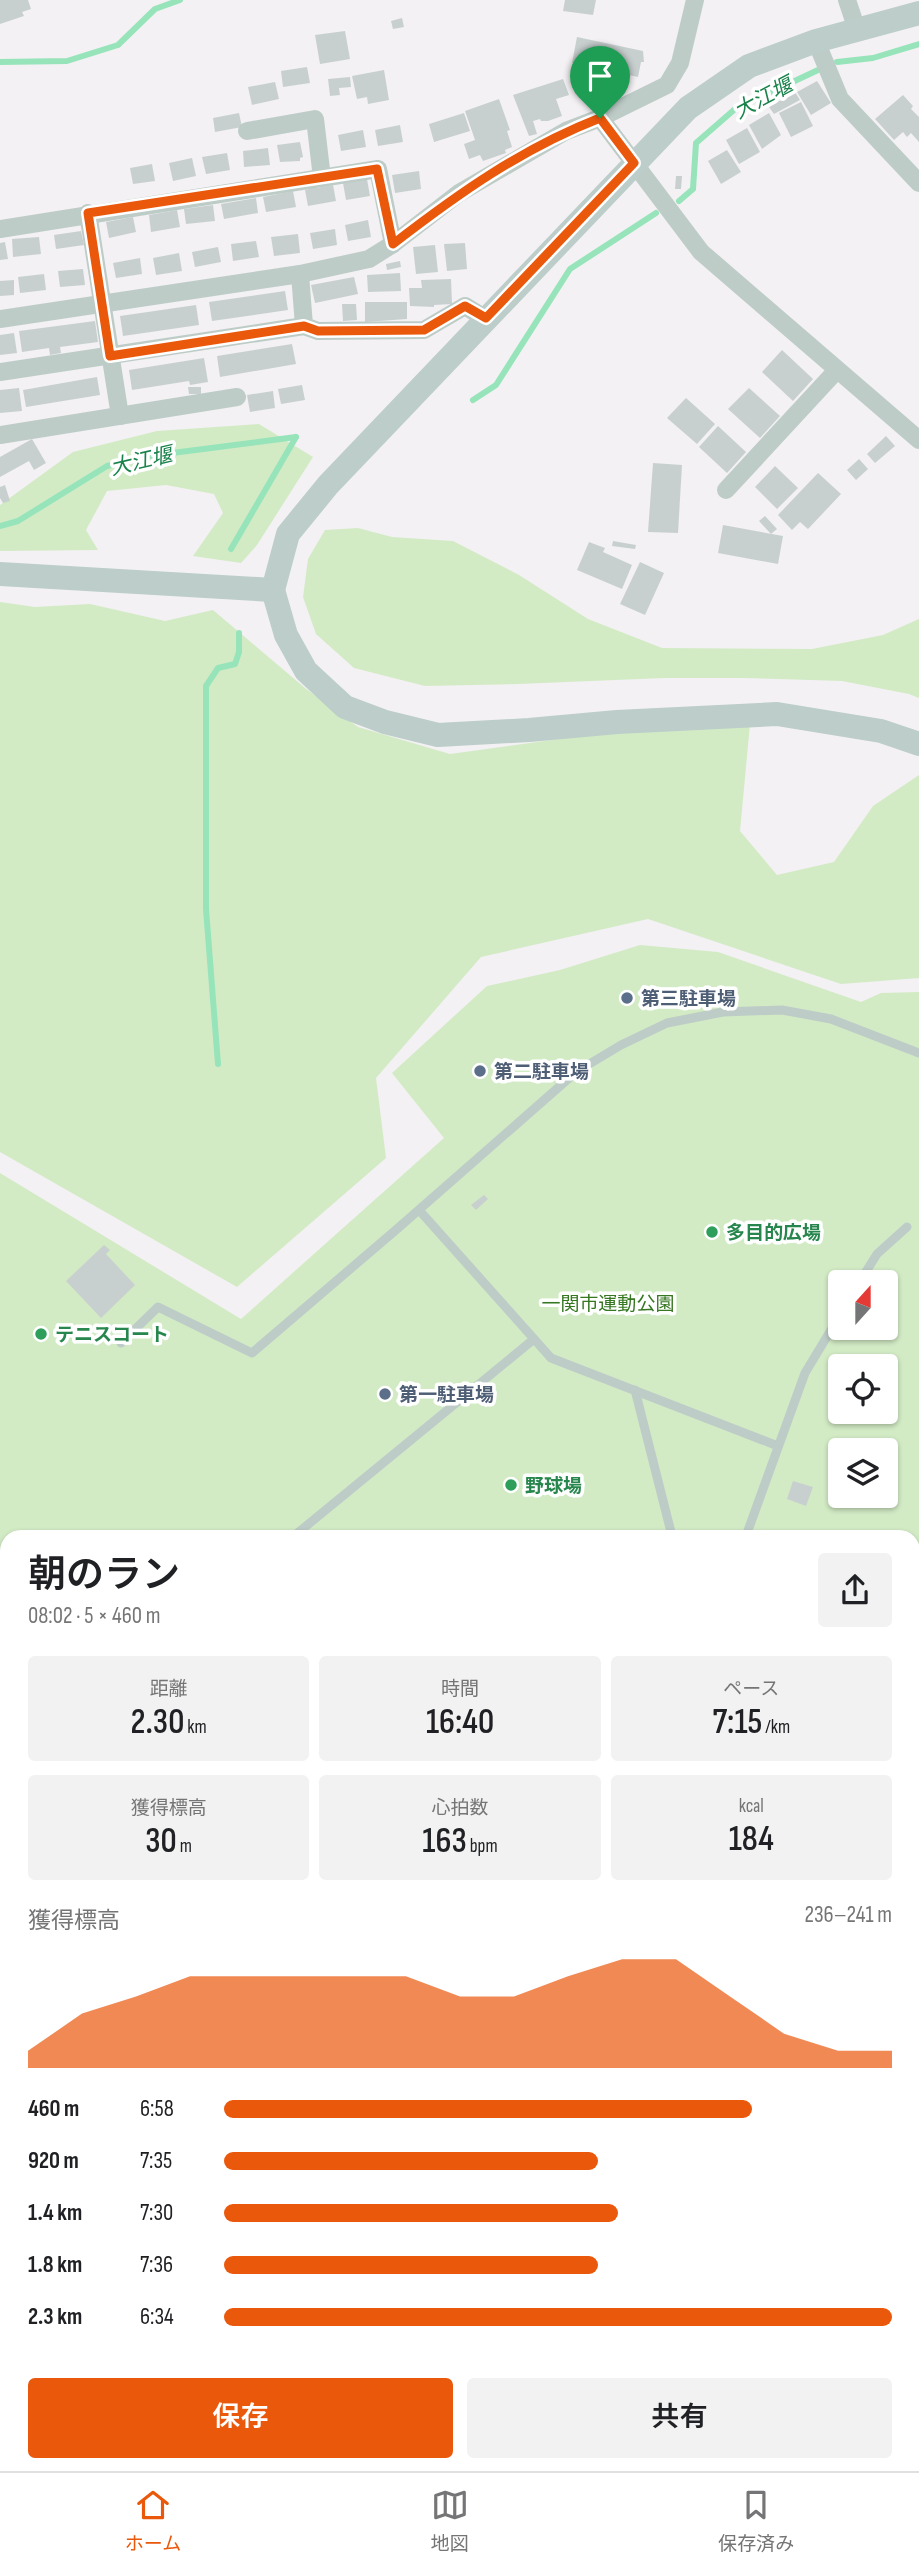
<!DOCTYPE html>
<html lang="ja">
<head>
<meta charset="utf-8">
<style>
	:root { --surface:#fff; --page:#f2f2f2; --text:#202124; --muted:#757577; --line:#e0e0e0; --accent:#ea580c }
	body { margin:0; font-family:"Sofia Sans Condensed","Noto Sans JP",sans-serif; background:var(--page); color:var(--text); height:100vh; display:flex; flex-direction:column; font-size:26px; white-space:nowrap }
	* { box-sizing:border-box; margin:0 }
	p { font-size:23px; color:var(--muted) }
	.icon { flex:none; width:38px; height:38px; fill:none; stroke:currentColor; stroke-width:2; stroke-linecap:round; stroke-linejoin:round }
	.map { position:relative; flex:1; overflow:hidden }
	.drawer { position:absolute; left:0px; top:1530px; width:920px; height:942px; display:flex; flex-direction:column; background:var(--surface); border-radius:21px 21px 0 0; box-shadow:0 2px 5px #0004 }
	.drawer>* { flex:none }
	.needle { width:46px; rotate:21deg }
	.buttons { position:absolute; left:828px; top:1270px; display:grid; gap:14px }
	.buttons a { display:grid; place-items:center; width:70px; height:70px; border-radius:7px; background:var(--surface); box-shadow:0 2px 5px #0004; font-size:35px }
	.pin { position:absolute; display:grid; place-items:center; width:60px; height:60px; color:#fff; margin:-72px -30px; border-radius:50% 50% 50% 0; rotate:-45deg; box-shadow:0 0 7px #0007 }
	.pin .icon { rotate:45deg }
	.round { display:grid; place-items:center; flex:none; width:74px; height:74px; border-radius:7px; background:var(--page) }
	.overview { display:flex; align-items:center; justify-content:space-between; height:119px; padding:0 28px }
	h1 { font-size:38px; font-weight:600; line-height:52px }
	.figures { display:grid; grid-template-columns:repeat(3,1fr); gap:10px; height:119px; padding:7px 28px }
	.figures div { display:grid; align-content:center; border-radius:7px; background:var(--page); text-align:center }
	.figures b { font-size:35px; font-weight:600 }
	.figures small { font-size:19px; font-weight:400 }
	.figures p { font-size:19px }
	.chart { height:196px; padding:14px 28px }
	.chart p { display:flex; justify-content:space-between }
	.chart svg { width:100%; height:126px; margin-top:7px; fill:var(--accent); opacity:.7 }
	.cta { display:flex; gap:14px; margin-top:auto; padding:14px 28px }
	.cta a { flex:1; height:80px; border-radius:7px; background:var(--accent); color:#fff; font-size:28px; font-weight:600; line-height:80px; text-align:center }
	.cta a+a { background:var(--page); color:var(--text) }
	ul { padding:0 28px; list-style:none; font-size:23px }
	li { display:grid; grid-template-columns:112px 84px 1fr; align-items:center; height:52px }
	li i { height:18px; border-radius:9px; background:var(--accent) }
	.dock { display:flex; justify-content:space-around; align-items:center; height:98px; border-top:2px solid var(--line); background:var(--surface); font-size:19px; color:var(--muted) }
	.dock a { display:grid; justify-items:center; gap:4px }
	.dock .current { color:var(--accent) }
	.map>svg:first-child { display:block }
</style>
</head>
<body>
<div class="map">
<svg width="919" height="2471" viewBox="0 0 919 2471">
	<rect width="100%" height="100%" fill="#f3f1f3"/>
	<g fill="#d2ebc5" fill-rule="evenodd">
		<polygon points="259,424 313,457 257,545 241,563 193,556 223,513 214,494 166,485 107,491 86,530 98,550 0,551 0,505 73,452 157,431"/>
		<polygon points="358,528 392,537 453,541 519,575 588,619 662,648 812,649 883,635 919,619 919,698 909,694 842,681 744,678 664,678 518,684 425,686 354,668 316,634 303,597 308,559 325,530"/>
		<polygon points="0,602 35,607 90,604 165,621 213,610 305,688 358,727 450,754 602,733 750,724 740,831 777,875 834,862 873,806 919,775 919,978 841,984 648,919 481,957 376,1078 386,1158 237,1287 0,1152"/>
		<path d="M640,945L718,952L861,1002L881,993L919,992V2140L914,2141V1536H7V2464H914V2151L919,2153V2471H0V1173L241,1319L444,1138L392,1073L487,986L560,970ZM840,1283H886V1328H840ZM840,1367H886V1412H840ZM840,1451H886V1496H840Z"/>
	</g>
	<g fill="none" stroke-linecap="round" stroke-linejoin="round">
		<g stroke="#97e4bb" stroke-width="6">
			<polyline points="0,62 67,61 118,45 155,9 180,0"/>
			<polyline points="837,62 873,58 919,44"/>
			<polyline points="679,201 693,189 696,143 735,109 818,70"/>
			<polyline points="473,400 496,385 570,269 656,213"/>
			<polyline points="0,526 18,521 107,466 149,456 296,437"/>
			<polyline points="231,549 296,437"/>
			<polyline points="218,1064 206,909 206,686 218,668 235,664 239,652 239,633"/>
		</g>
	</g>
	<g fill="#c8d0cf">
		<polygon points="0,0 28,0 31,9 22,12 24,16 0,24"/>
		<polygon points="565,0 596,0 593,15 563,11"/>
		<polygon points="402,18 404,27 393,29 391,21"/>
		<polygon points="345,31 350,59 320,64 315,35"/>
		<polygon points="577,37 643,51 644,62 641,62 638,77 572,63"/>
		<polygon points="307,67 310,83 283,87 281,71"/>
		<polygon points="384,70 389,100 368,104 367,97 357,99 352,76"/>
		<polygon points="350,77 351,87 339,88 340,95 330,96 328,79"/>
		<polygon points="563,79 569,95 556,99 562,116 548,121 541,121 540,119 533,121 537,134 529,136 513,95"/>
		<polygon points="817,81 831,103 811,115 797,92"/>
		<polygon points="275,82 279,99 252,105 248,87"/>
		<polygon points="795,92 800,100 774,114 769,107"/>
		<polygon points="903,95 913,106 911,109 919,117 919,142 911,133 907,137 903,132 894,140 875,119"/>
		<polygon points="499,99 510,130 507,131 512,147 505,150 506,153 483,161 480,155 469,159 464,144 475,140 465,111"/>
		<polygon points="801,102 813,126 791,137 779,113"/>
		<polygon points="239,113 242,127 215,132 213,118"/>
		<polygon points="464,113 470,131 434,142 429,124"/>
		<polygon points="769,113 781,135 762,149 749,125"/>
		<polygon points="400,125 403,142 378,146 375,130"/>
		<polygon points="747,128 760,152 739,164 726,140"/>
		<polygon points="363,130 366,147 341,151 338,135"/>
		<polygon points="300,142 303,157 300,158 300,161 280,162 277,145"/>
		<polygon points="268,148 270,165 244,167 243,151"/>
		<polygon points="727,150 741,172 721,184 708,161"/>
		<polygon points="227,153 230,170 206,174 202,157"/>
		<polygon points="192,158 196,176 173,181 169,163"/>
		<polygon points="152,164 155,181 133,184 130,168"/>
		<polygon points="419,171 421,189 395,193 392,175"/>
		<polygon points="676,176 682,176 681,189 675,189"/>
		<polygon points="367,179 370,196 346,200 343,183"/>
		<polygon points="315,184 316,188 333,185 336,201 308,206 305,190 309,189 309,185"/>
		<polygon points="293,191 296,207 266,212 263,197"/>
		<polygon points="256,198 258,213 224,219 221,204"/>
		<polygon points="213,205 215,221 186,224 184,209"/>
		<polygon points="177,210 180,227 151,232 149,215"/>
		<polygon points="133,217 136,232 109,238 106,222"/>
		<polygon points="368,220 371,237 348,241 345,225"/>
		<polygon points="335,229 337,245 313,249 310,233"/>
		<polygon points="81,231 84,245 56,249 54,235"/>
		<polygon points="298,234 300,253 274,256 271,237"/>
		<polygon points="39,237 41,254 13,257 12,239"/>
		<polygon points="256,241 259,257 233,261 231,244"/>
		<polygon points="5,242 8,259 0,260 0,243"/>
		<polygon points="465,243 467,269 447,271 444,244"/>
		<polygon points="435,245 438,272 416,274 413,247"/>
		<polygon points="218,247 221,262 195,267 192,252"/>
		<polygon points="179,253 182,271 156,275 153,258"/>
		<polygon points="140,258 142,274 116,278 113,263"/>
		<polygon points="400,261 401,267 387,270 386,264"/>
		<polygon points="83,269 85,285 60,287 58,271"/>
		<polygon points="400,273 401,291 368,292 367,275"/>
		<polygon points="44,274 46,290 20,293 18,277"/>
		<polygon points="354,277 358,294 315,303 311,285"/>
		<polygon points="451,279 452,304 434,305 434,307 410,306 409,288 422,288 421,280"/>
		<polygon points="14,280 14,295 0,296 0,281"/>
		<polygon points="285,291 288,310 212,321 209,302"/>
		<polygon points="365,302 407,302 407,319 365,322"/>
		<polygon points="342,304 356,304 357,320 343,321"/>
		<polygon points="196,305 199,325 123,336 120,316"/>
		<polygon points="95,321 98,342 60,347 61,353 50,355 49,348 22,352 19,331"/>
		<polygon points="14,333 17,353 0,355 0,335"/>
		<polygon points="292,344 296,364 220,377 217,356"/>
		<polygon points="782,350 813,379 793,401 762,372"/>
		<polygon points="204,358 208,382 190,385 189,381 132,390 129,370"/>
		<polygon points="97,377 100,395 26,407 23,390"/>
		<polygon points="302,385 305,400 281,404 278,389"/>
		<polygon points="188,387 201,387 201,394 189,394"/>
		<polygon points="19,388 22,411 0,413 0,390"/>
		<polygon points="749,388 780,416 760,438 728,409"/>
		<polygon points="273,391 275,408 250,412 247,395"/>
		<polygon points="686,398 715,424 697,444 667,418"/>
		<polygon points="718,426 746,452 727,473 699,447"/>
		<polygon points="886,436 895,446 875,463 867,454"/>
		<polygon points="32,439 46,463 34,470 29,461 0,477 0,457"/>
		<polygon points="859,459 868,469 856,480 847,470"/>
		<polygon points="653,463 682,465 678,533 648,532"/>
		<polygon points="775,466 798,488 777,509 755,487"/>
		<polygon points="818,473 841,494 808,529 800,522 792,530 778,515"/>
		<polygon points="5,485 10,501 3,503 0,498 0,487"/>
		<polygon points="765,516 777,529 771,534 759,521"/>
		<polygon points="723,525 783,536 778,564 718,553"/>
		<polygon points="613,541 636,545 635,549 612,546"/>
		<polygon points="589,542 605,548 603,552 632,565 622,589 577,570"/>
		<polygon points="640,562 664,573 645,615 620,604"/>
		<polygon points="484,1195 488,1199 476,1210 471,1205"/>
		<polygon points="104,1245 110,1250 106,1254 135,1285 101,1318 66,1281"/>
		<polygon points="793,1481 813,1487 806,1506 787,1499"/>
	</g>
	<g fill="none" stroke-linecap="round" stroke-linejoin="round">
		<g stroke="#beccc8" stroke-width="9">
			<polyline points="419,1210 551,1358 778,1446"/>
			<polyline points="859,1283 877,1254 907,1227"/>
			<polyline points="121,1343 158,1307 252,1353 397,1229 576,1072 621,1045 667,1023 723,1012 782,1010 831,1019 919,1053"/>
			<polyline points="635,1390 672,1536"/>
			<polyline points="294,1536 534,1339"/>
			<polyline points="746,1536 805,1373 840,1315"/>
			<polyline points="0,1894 7,1894"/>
			<polyline points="0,2017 7,2025"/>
		</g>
		<g stroke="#beccc8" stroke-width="18">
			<polyline points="695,0 680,63 667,85 600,118 701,252 919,440"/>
			<polyline points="847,0 857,30"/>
			<polyline points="816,41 840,99 919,183"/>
			<polyline points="247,131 315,119 322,178"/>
			<polyline points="88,213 120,416"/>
			<polyline points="0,229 378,169 393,244"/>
			<polyline points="300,274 304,326"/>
			<polyline points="0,319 300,274 369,259 393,244 459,193 566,131 600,118"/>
			<polyline points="0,372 304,326 318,331 424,330 465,306 486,319"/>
			<polyline points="0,435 237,397"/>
			<polyline points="726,490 837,370"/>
		</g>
		<g stroke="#bccdca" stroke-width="24">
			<polyline points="0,574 273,590 288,534 328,485 688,108 749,66 816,41 919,13"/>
			<polyline points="273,590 286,635 306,671 345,707 385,722 438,735 529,730 617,722 777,714 881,731 919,744"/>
		</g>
	</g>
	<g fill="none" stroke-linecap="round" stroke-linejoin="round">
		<defs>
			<path id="route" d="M600,118L634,163L486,318L465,306L424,330L318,331L304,326L110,356L88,213L377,169L393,244C459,193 521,149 600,118Z"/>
		</defs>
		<use href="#route" stroke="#fff" stroke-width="14"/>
		<use href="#route" stroke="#ea580c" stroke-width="9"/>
	</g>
	<g fill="#5c6f8a" stroke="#fff" stroke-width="2.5">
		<circle cx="627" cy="998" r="7"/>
		<circle cx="480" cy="1071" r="7"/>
		<circle cx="385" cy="1394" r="7"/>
	</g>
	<g fill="#2e9e5b" stroke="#fff" stroke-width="2.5">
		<circle cx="712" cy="1232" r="7"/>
		<circle cx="41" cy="1334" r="7"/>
		<circle cx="511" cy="1485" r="7"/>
	</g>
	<g text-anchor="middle" stroke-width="7" stroke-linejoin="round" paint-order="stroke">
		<g font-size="19" font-weight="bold" fill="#4e5e75" stroke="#fff" text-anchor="start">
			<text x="641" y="1005">第三駐車場</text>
			<text x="494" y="1078">第二駐車場</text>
			<text x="399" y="1401">第一駐車場</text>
		</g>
		<g font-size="19" font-weight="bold" fill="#27864d" stroke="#fff" text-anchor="start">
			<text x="726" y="1239">多目的広場</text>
			<text x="55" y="1341">テニスコート</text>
			<text x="525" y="1492">野球場</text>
		</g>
		<g font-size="19" fill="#367821" stroke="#fff">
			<text x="608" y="1310">一関市運動公園</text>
		</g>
		<g font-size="21" font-style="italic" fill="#19834b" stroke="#fff">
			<text transform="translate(763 98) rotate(-28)" y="7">大江堰</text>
			<text transform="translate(141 461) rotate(-13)" y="7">大江堰</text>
		</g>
	</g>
</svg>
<div class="buttons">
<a><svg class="needle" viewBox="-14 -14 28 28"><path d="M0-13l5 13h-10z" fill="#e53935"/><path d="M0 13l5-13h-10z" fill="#757577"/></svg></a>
<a><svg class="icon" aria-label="locate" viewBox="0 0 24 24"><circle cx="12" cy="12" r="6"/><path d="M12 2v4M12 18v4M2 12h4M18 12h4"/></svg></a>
<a><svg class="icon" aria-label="layers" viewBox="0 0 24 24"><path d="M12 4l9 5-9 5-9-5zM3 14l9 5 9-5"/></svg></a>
</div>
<div class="pin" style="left:600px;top:118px;background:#1e9e55"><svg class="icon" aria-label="arrive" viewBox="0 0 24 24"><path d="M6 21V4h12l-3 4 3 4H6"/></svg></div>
<section class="drawer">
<div class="overview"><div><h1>朝のラン</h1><p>08:02 · 5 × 460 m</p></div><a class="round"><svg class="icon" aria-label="share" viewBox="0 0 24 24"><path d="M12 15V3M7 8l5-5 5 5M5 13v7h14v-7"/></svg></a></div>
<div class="figures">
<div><p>距離</p><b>2.30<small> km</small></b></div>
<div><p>時間</p><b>16:40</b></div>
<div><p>ペース</p><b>7:15<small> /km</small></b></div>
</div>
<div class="figures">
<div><p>獲得標高</p><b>30<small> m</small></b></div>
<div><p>心拍数</p><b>163<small> bpm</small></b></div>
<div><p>kcal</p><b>184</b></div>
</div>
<div class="chart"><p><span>獲得標高</span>236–241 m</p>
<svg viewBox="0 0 160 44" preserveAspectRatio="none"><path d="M0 44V38L10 25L20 19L30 12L40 12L50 12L60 12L70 12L80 19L90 19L100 12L110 6L120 6L130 19L140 32L150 38L160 38V44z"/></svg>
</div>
<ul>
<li><b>460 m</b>6:58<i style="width:79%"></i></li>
<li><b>920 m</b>7:35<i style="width:56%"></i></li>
<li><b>1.4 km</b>7:30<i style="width:59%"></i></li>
<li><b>1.8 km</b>7:36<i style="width:56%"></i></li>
<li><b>2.3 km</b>6:34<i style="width:100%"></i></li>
</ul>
<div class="cta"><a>保存</a><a>共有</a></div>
</section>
</div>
<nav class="dock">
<a class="current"><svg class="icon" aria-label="home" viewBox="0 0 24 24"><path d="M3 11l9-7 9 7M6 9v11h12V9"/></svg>ホーム</a>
<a><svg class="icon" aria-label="map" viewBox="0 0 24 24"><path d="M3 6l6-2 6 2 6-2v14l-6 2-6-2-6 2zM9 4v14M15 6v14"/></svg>地図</a>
<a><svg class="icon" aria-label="saved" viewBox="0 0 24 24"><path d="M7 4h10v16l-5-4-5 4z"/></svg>保存済み</a>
</nav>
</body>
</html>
